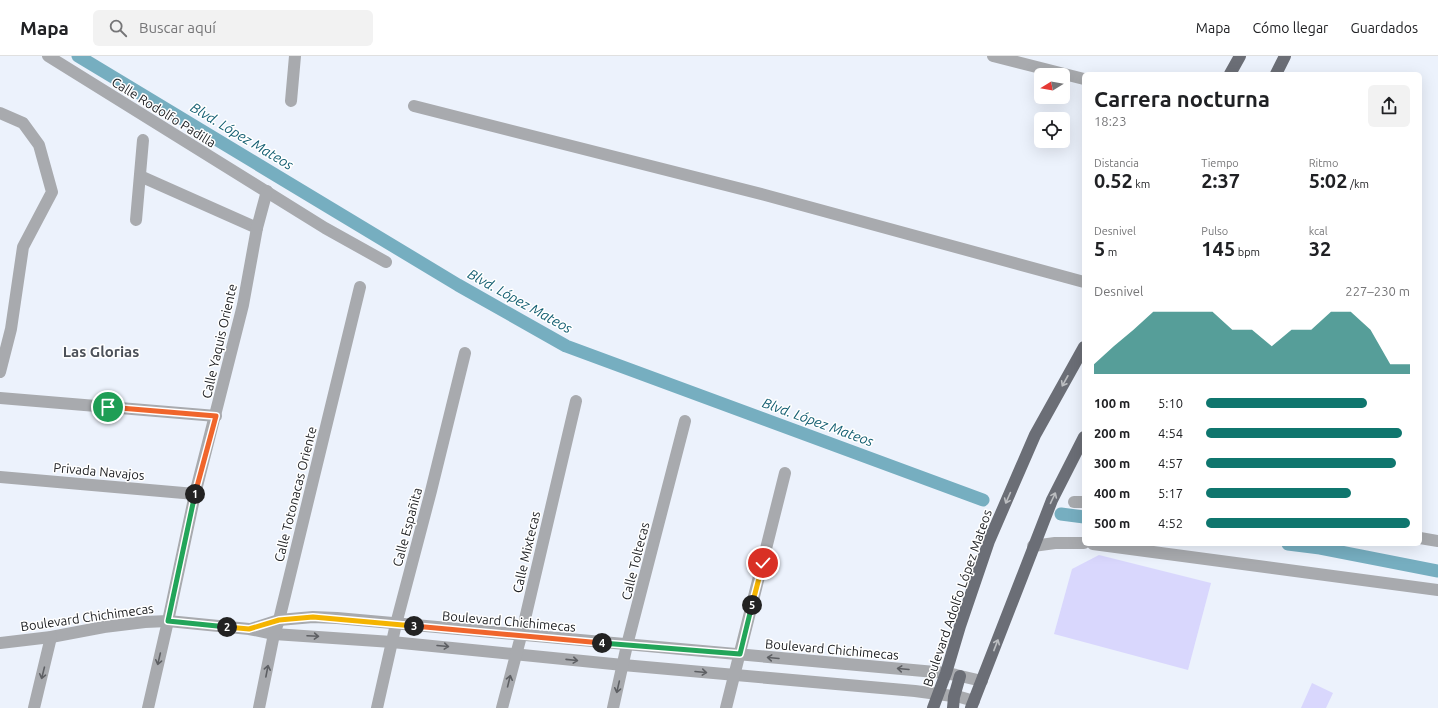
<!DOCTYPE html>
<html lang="es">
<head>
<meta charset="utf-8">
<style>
	:root { --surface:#fff; --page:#f2f2f2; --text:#202124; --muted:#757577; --line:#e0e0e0; --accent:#0f766e }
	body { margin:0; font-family:Ubuntu,sans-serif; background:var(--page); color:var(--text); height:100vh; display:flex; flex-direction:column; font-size:15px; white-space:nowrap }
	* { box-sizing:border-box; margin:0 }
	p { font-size:13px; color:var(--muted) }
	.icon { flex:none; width:22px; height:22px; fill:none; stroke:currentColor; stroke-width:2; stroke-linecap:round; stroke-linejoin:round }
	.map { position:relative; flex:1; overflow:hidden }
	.drawer { position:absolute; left:1082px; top:16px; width:340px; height:474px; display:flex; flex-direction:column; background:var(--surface); border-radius:6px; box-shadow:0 4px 16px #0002 }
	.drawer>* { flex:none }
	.needle { width:26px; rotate:259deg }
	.tools { position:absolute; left:1034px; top:12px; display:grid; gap:8px }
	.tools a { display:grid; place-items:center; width:36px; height:36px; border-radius:6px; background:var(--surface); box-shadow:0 4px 16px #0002; font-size:20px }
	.pin { position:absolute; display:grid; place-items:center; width:34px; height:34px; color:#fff; margin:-17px; border:2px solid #fff; border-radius:50%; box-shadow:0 1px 4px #0007 }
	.km { position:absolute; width:20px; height:20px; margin:-10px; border-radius:50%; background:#222; color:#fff; font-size:11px; line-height:20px; text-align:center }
	.round { display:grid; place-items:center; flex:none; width:42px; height:42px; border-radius:6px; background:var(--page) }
	.headline { display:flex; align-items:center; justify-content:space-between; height:68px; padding:0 12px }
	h1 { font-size:22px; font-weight:600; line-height:30px }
	.metrics { display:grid; grid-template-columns:repeat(3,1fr); gap:6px; height:68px; padding:4px 12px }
	.metrics div { display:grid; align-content:center }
	.metrics b { font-size:20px; font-weight:600 }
	.metrics small { font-size:11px; font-weight:400 }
	.metrics p { font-size:11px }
	.chart { height:112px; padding:8px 12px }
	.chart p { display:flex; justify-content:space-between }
	.chart svg { width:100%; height:72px; margin-top:4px; fill:var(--accent); opacity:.7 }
	ul { padding:0 12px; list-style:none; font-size:13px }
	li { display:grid; grid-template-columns:64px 48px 1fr; align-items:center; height:30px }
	li i { height:10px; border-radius:5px; background:var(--accent) }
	header { display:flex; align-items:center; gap:24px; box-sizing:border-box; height:56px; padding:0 20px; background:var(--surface); border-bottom:1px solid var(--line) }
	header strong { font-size:19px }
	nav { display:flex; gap:22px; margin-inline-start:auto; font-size:14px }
	.search { width:280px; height:36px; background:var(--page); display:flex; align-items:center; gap:10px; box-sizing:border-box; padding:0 14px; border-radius:6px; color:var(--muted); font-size:15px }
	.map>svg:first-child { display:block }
</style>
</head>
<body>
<header>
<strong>Mapa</strong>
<div class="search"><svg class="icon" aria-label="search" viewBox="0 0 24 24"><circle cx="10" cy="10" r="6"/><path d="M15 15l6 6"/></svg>Buscar aquí</div>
<nav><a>Mapa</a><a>Cómo llegar</a><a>Guardados</a></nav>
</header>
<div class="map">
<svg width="1438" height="652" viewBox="0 0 1438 652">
	<rect width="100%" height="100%" fill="#ecf2fc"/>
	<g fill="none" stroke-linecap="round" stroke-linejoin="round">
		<g stroke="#76aec0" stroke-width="13">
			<polyline points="78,0 458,229 566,290 983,444"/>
			<polyline points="1061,458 1084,461"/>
			<polyline points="1288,488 1320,492 1438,515"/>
		</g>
	</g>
	<g fill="#d9d7fd">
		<polygon points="1099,499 1211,527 1188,614 1054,578 1072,513"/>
		<polygon points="1312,627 1333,637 1326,652 1301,652"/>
	</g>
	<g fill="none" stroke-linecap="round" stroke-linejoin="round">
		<g stroke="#a8aaae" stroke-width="12">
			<polyline points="48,0 325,172 386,206"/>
			<polyline points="993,0 1084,23"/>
			<polyline points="291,45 295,0"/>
			<polyline points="414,50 765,139 1084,226"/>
			<polyline points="0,57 23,67 39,89 52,136 23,191 11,273 0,316"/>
			<polyline points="140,120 257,172"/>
			<polyline points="136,164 143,84"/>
			<polyline points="0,342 216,360"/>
			<polyline points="0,421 195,438"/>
			<polyline points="1074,446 1084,446"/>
			<polyline points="1420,482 1438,485"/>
			<polyline points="1093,488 1438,534"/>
			<polyline points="1033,490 1055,487 1084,487"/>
			<polyline points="251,573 279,564 313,561 337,562 946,617 956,619 982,625"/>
			<polyline points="0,587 51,581 104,571 145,566 168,565 249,573 274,578 392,586 623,609 915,635 960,641 974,645"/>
			<polyline points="34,652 51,581"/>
			<polyline points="148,652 168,565 195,438 243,249 257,172 267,135"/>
			<polyline points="259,652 274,578 279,564 360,231"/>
			<polyline points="377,652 396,568 431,435 465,297"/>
			<polyline points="502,652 521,580 576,345"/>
			<polyline points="613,652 627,589 685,365"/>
			<polyline points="726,652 785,417"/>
		</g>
		<g stroke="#6b6e76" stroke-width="12">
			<polyline points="1230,18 1240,0"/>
			<polyline points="1276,18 1285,0"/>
			<polyline points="933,652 946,617 960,570 989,485 1035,379 1084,291"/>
			<polyline points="953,652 954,641 960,620"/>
			<polyline points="971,652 1052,444 1084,381"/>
		</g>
	</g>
	<defs><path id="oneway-shaft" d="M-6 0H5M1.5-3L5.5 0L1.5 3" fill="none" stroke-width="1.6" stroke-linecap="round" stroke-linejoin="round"/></defs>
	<g stroke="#bcbec1">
		<use href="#oneway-shaft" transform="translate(1065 325) rotate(119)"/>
		<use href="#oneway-shaft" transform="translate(1008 442) rotate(114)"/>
		<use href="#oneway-shaft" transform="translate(1053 442) rotate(-65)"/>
		<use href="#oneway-shaft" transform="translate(996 589) rotate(-69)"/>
	</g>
	<g stroke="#5d5f63">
		<use href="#oneway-shaft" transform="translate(313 580) rotate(3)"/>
		<use href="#oneway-shaft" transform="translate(443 590) rotate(5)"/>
		<use href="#oneway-shaft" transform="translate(773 602) rotate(-175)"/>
		<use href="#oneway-shaft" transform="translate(159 603) rotate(103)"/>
		<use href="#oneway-shaft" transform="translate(572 604) rotate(6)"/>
		<use href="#oneway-shaft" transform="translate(903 613) rotate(-175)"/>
		<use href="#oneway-shaft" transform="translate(267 615) rotate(-79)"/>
		<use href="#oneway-shaft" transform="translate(701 616) rotate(5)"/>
		<use href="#oneway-shaft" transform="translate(43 617) rotate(104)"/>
		<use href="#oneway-shaft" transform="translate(509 625) rotate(-76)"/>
		<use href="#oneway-shaft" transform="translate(618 631) rotate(103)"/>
	</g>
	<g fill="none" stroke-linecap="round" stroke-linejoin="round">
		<defs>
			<polyline id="split-1" points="108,351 216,360 195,438"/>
			<polyline id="split-2" points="195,438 168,565 227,571"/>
			<polyline id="split-3" points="227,571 249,573 279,564 313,561 414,570"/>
			<polyline id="split-4" points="414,570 602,587"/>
			<polyline id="split-5" points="602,587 740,598 752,549"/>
			<polyline id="split-6" points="752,549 763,507"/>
		</defs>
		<use href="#split-1" stroke="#fff" stroke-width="8"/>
		<use href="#split-2" stroke="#fff" stroke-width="8"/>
		<use href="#split-3" stroke="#fff" stroke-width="8"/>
		<use href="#split-4" stroke="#fff" stroke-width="8"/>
		<use href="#split-5" stroke="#fff" stroke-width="8"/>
		<use href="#split-6" stroke="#fff" stroke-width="8"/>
		<use href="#split-1" stroke="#f0652b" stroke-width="5"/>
		<use href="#split-2" stroke="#22a559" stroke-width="5"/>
		<use href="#split-3" stroke="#f5b400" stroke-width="5"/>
		<use href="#split-4" stroke="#f0652b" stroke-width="5"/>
		<use href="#split-5" stroke="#22a559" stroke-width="5"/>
		<use href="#split-6" stroke="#f5b400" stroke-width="5"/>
	</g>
	<g text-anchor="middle" stroke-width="3" stroke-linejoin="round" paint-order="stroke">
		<g font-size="13" fill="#202225" stroke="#fff">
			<text transform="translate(164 56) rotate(32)" y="5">Calle Rodolfo Padilla</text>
			<text transform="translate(219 285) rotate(-77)" y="5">Calle Yaquis Oriente</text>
			<text transform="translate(99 415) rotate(5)" y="5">Privada Navajos</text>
			<text transform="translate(295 438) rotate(-76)" y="5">Calle Totonacas Oriente</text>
			<text transform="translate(407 471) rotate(-75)" y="5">Calle Españita</text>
			<text transform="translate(526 496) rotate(-77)" y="5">Calle Mixtecas</text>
			<text transform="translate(635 505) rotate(-76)" y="5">Calle Toltecas</text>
			<text transform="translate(957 542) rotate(-71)" y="5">Boulevard Adolfo López Mateos</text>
			<text transform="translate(87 561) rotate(-8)" y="5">Boulevard Chichimecas</text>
			<text transform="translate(509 565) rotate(5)" y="5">Boulevard Chichimecas</text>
			<text transform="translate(832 593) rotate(5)" y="5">Boulevard Chichimecas</text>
		</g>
		<g font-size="14" font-style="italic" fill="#135e71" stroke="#fff">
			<text transform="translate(242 80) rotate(31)" y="5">Blvd. López Mateos</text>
			<text transform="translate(520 245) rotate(29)" y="5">Blvd. López Mateos</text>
			<text transform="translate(818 366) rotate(20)" y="5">Blvd. López Mateos</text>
		</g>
		<g font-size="15" font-weight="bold" fill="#4c5159" stroke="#fff">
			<text x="101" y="301">Las Glorias</text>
		</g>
	</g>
</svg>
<div class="tools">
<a><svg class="needle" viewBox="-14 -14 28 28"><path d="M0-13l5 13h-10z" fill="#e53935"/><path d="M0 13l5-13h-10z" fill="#757577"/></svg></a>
<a><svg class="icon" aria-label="locate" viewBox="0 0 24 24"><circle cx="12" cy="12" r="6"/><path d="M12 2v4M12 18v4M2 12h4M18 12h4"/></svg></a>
</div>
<div class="pin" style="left:108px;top:351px;background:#1e9e55"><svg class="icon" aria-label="arrive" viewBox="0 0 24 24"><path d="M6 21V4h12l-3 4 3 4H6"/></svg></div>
<div class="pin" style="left:763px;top:507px;background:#d93025"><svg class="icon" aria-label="check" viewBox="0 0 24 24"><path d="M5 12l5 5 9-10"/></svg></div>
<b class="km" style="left:195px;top:438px">1</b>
<b class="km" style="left:227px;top:571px">2</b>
<b class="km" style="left:414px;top:570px">3</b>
<b class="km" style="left:602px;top:587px">4</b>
<b class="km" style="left:752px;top:549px">5</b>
<section class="drawer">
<div class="headline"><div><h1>Carrera nocturna</h1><p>18:23</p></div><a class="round"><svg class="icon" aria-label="share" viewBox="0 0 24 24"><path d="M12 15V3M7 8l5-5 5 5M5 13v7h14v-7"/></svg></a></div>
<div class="metrics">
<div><p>Distancia</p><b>0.52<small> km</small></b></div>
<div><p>Tiempo</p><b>2:37</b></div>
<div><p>Ritmo</p><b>5:02<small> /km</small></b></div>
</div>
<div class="metrics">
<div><p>Desnivel</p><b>5<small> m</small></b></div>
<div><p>Pulso</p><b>145<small> bpm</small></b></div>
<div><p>kcal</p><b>32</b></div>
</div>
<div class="chart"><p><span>Desnivel</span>227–230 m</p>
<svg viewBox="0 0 160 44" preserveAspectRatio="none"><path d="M0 44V38L10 27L20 17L30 6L40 6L50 6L60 6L70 17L80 17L90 27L100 17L110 17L120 6L130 6L140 17L150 38L160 38V44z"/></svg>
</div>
<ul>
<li><b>100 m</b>5:10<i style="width:79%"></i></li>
<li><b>200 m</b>4:54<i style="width:96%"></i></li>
<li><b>300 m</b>4:57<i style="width:93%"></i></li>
<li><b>400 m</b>5:17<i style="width:71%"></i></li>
<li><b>500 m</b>4:52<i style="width:100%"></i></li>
</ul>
</section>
</div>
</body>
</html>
